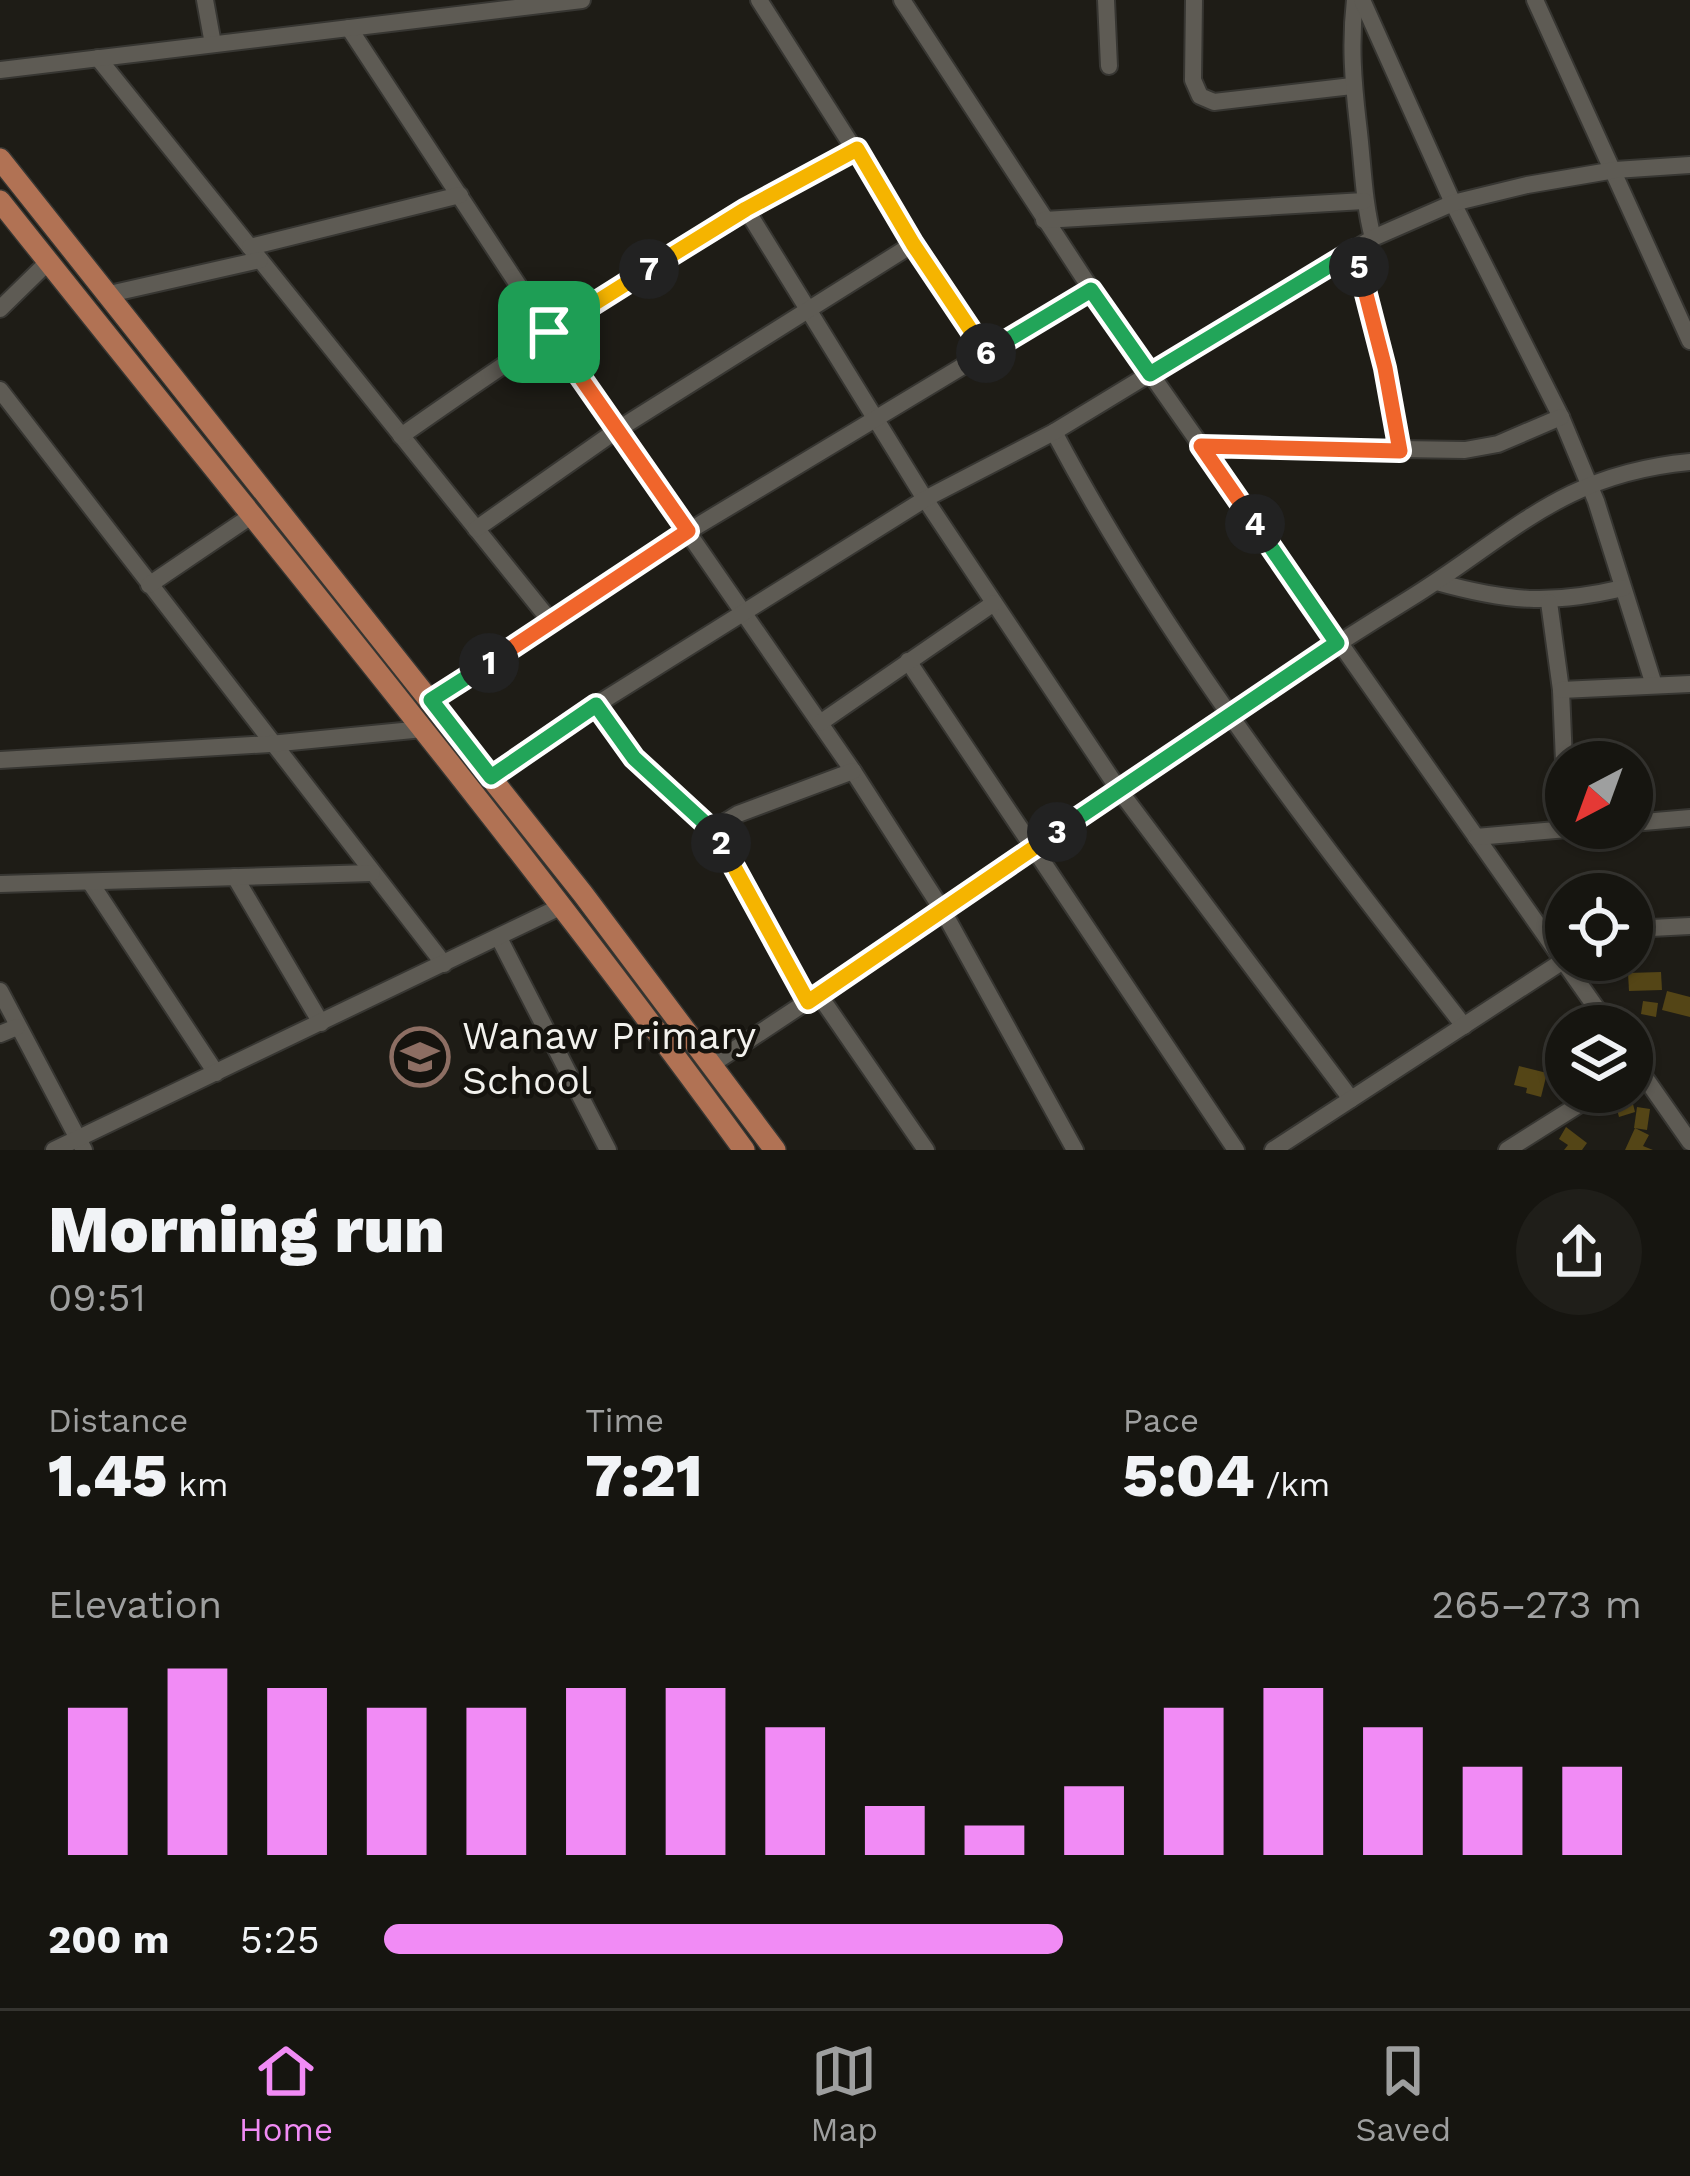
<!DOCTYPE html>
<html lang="en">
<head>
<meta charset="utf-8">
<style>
	:root { --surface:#161510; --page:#1f1e19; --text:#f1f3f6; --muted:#9e9f9f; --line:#353430; --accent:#f18bf5 }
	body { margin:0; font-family:"Work Sans",sans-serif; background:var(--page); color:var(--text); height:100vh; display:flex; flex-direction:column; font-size:45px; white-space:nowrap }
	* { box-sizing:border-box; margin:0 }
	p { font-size:39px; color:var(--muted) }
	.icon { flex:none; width:66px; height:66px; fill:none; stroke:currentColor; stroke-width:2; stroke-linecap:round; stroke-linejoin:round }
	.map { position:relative; height:1150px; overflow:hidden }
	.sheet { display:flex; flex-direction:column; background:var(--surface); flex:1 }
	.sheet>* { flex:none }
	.needle { width:78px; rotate:221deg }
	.tools { position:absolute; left:1545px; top:741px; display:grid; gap:24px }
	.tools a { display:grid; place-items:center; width:108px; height:108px; border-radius:50%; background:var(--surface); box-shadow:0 3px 9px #0004,0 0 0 3px var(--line); font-size:60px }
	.pin { position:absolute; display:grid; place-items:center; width:102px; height:102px; color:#fff; margin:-51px; border-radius:24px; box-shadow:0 6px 18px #0006 }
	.km { position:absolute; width:60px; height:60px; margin:-30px; border-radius:50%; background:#222; color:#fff; font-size:33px; line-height:60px; text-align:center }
	.round { display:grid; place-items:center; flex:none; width:126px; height:126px; border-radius:63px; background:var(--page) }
	.headline { display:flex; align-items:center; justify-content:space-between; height:204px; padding:0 48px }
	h1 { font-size:66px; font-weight:800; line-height:90px }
	.figures { display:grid; grid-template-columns:repeat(3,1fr); gap:18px; height:204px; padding:12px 48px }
	.figures div { display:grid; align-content:center }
	.figures b { font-size:60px; font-weight:800 }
	.figures small { font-size:33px; font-weight:400 }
	.figures p { font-size:33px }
	.chart { height:336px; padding:24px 48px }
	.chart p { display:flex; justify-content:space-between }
	.chart svg { width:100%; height:216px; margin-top:12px; stroke:var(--accent); stroke-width:6 }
	ul { padding:0 48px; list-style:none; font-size:39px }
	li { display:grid; grid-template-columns:192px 144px 1fr; align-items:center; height:90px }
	li i { height:30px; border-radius:15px; background:var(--accent) }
	.tab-bar { display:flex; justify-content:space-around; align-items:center; height:168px; border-top:3px solid var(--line); background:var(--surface); font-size:33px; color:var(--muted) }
	.tab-bar a { display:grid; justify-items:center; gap:6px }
	.tab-bar .current { color:var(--accent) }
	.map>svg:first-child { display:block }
</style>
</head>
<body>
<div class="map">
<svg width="1690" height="1150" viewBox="0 0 1690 1150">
	<rect width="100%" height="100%" fill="#1e1c16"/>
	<g fill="#544516">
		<polygon points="1661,972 1662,990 1629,991 1628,973"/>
		<polygon points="1667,991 1690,997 1690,1017 1662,1010"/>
		<polygon points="1643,1001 1658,1003 1656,1017 1641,1014"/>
		<polygon points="1556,1042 1566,1043 1566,1072 1553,1070"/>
		<polygon points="1519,1066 1547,1073 1541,1097 1526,1093 1527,1088 1514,1085"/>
		<polygon points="1618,1092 1630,1092 1635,1112 1619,1117 1613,1094"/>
		<polygon points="1637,1107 1650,1109 1647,1130 1634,1128"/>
		<polygon points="1566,1127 1587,1143 1582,1150 1564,1150 1568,1145 1559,1139"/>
		<polygon points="1635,1128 1649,1135 1643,1146 1653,1150 1625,1150"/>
	</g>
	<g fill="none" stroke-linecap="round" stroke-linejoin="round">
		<defs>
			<g id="minor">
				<polyline points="205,0 213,44"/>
				<polyline points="759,0 984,353"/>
				<polyline points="902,0 1091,289 1609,1026"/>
				<polyline points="1106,0 1109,66"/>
				<polyline points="1194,0 1193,80 1200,96 1214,102 1352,86"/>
				<path d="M1355,0C1350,43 1353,81 1358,124C1363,163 1363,200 1373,238"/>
				<polyline points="1362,0 1453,203 1561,417 1596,501 1654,685"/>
				<polyline points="1535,0 1690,341"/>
				<polyline points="349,28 549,332 853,771 943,911 1075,1150"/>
				<polyline points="98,58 552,623"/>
				<polyline points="0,70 582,0"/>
				<polyline points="746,209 925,499 1119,790 1351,1099"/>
				<polyline points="1044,220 1364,201"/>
				<polyline points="250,247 460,195"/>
				<polyline points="1355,251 1385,368 1400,451"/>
				<polyline points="105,295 260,260"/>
				<polyline points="0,309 48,262"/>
				<polyline points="0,390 444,964"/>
				<path d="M1054,432C1167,645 1316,836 1464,1026"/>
				<path d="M401,436C549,332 698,234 857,150"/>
				<polyline points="1201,446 1465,450 1498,444 1561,417"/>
				<polyline points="476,529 617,430 913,244"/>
				<path d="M1437,582C1508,602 1551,605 1623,588"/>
				<polyline points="149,585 254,514"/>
				<polyline points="1549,602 1561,690 1566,809"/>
				<polyline points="908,661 1236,1150"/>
				<polyline points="1561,690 1690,684"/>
				<polyline points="431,700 689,531 1091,289"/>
				<polyline points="596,705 634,758 719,836"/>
				<polyline points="820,723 994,603"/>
				<polyline points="0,760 270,744 423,729"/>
				<polyline points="491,777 596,705 925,499 1054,432 1373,238 1453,203 1527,185 1615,170 1690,165"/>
				<polyline points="1632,823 1690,818"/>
				<polyline points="1476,837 1579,828"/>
				<polyline points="235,877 321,1023"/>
				<polyline points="90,882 216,1073"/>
				<polyline points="0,884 372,873"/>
				<polyline points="1632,929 1690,926"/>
				<polyline points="499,938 608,1150"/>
				<polyline points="0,991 84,1150"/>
				<polyline points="819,995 926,1150"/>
				<polyline points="809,1002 727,859 719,836 722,824 738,814 853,771"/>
				<polyline points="0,1034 17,1027"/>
				<polyline points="1632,1059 1690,1142"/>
				<path d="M712,1064C946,913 1171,746 1409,599C1511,536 1560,474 1690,462"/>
				<polyline points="54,1150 562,906"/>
				<polyline points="1273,1150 1566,959"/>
				<polyline points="1507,1150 1599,1092"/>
			</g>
			<g id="major">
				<polyline points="0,159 583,894 775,1150"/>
				<path d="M0,201C250,516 508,825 744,1150"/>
			</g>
		</defs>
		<use href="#minor" stroke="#373632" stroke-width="20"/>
		<use href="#major" stroke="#373632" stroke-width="24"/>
		<use href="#minor" stroke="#5e5b54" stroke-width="16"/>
		<use href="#major" stroke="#b17254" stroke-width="21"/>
	</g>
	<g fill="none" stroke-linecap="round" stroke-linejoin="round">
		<defs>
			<polyline id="split-1" points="489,663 688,531 549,332"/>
			<polyline id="split-2" points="489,663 431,700 491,777 596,705 634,758 719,836 721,843"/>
			<polyline id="split-3" points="721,843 808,1002 1057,832"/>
			<polyline id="split-4" points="1057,832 1337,643 1255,524"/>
			<polyline id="split-5" points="1255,524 1201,446 1400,451 1385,368 1359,267"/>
			<polyline id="split-6" points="986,353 1091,290 1150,374 1355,250 1359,267"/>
			<polyline id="split-7" points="649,269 746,209 857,149 913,244 986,353"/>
			<polyline id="split-8" points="549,332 649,269"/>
		</defs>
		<use href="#split-1" stroke="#fff" stroke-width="24"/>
		<use href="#split-2" stroke="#fff" stroke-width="24"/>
		<use href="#split-3" stroke="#fff" stroke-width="24"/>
		<use href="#split-4" stroke="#fff" stroke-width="24"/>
		<use href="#split-5" stroke="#fff" stroke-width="24"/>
		<use href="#split-6" stroke="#fff" stroke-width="24"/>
		<use href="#split-7" stroke="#fff" stroke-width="24"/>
		<use href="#split-8" stroke="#fff" stroke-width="24"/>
		<use href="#split-1" stroke="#f0652b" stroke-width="15"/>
		<use href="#split-2" stroke="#22a559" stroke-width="15"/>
		<use href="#split-3" stroke="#f5b400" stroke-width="15"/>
		<use href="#split-4" stroke="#22a559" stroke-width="15"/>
		<use href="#split-5" stroke="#f0652b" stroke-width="15"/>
		<use href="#split-6" stroke="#22a559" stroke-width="15"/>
		<use href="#split-7" stroke="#f5b400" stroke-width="15"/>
		<use href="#split-8" stroke="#f5b400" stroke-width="15"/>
	</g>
	<defs>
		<symbol id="school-ring" viewBox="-11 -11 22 22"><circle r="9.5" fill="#15130e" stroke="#8d6e63" stroke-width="1.5"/><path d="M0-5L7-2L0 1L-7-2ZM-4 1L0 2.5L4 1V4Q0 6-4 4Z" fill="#8d6e63"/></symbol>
	</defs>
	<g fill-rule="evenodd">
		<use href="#school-ring" x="387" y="1024" width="66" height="66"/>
	</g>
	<g text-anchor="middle" stroke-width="9" stroke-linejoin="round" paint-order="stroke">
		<g font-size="39" fill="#f2f1ed" stroke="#15130e" text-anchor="start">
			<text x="462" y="1049">Wanaw Primary<tspan x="462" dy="45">School</tspan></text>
		</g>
	</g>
</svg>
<div class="tools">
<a><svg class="needle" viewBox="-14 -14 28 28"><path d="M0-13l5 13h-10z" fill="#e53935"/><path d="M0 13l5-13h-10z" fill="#9e9f9f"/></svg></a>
<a><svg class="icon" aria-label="locate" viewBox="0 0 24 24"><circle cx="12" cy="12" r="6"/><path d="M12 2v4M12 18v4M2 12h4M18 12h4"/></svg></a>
<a><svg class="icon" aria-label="layers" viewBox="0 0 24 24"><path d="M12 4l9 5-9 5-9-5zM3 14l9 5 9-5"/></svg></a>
</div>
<div class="pin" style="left:549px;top:332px;background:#1e9e55"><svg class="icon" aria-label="arrive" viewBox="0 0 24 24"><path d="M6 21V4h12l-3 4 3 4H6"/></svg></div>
<b class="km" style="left:489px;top:663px">1</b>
<b class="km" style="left:721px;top:843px">2</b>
<b class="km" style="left:1057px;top:832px">3</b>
<b class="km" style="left:1255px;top:524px">4</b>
<b class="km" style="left:1359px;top:267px">5</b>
<b class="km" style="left:986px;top:353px">6</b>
<b class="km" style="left:649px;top:269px">7</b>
</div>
<section class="sheet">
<div class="headline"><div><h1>Morning run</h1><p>09:51</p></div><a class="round"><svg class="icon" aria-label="share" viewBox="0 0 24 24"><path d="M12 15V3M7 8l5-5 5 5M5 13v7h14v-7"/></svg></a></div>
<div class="figures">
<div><p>Distance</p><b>1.45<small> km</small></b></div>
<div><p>Time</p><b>7:21</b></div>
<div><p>Pace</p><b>5:04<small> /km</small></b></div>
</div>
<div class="chart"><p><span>Elevation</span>265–273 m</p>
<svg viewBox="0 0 160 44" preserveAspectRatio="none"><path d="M5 44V14M15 44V6M25 44V10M35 44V14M45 44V14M55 44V10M65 44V10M75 44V18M85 44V34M95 44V38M105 44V30M115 44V14M125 44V10M135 44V18M145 44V26M155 44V26"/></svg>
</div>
<ul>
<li><b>200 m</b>5:25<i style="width:54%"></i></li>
</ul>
</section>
<nav class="tab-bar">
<a class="current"><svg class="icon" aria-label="home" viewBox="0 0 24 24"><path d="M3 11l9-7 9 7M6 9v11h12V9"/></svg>Home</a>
<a><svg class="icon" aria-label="map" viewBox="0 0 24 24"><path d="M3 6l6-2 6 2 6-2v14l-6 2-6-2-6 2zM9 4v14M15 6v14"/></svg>Map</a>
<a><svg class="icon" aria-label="saved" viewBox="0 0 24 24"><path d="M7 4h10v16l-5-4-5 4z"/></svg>Saved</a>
</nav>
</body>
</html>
